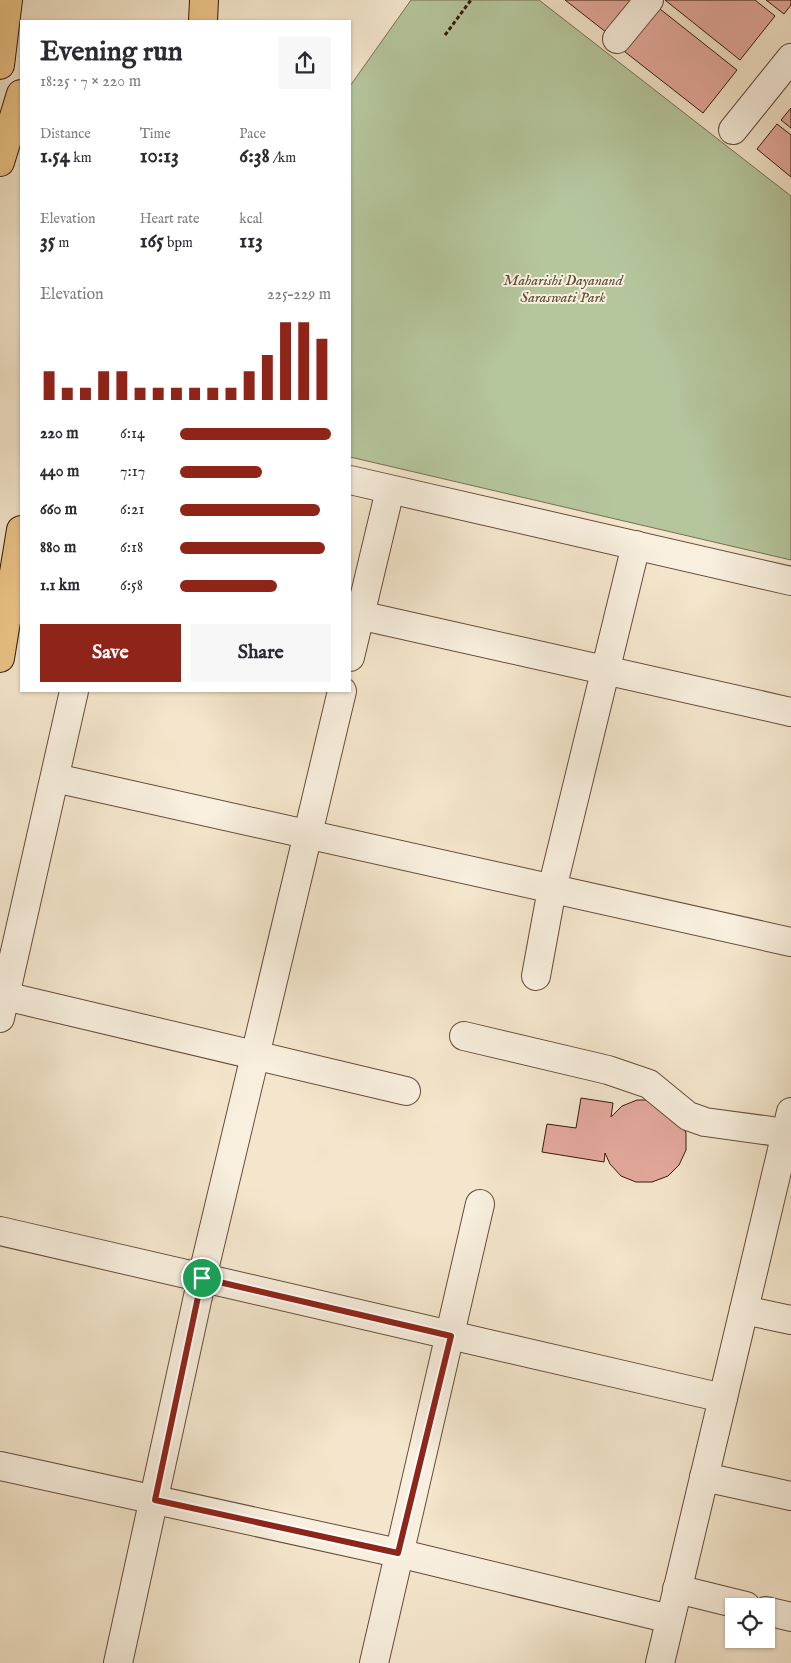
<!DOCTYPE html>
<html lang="en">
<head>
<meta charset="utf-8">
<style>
	:root { --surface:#fff; --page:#f7f7f7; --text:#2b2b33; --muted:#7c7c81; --accent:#8f2418 }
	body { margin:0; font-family:"IM FELL English",serif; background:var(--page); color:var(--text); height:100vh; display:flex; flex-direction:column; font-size:19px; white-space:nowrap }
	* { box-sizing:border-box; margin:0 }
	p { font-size:16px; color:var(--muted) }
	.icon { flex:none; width:28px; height:28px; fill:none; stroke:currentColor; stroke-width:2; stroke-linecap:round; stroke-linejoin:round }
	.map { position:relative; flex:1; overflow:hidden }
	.side { position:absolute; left:20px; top:20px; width:331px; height:672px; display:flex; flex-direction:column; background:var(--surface); border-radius:0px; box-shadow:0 1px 4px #0004 }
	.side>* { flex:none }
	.controls { position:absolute; left:725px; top:1598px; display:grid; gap:10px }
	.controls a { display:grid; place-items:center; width:50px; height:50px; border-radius:0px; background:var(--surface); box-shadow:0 1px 4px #0004; font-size:25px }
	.pin { position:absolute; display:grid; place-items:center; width:42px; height:42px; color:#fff; margin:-21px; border:2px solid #fff; border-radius:50%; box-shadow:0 1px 5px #0007 }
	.round { display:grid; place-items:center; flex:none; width:52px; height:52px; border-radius:0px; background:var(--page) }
	.head { display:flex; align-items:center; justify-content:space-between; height:85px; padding:0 20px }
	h1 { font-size:28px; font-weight:700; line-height:38px }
	.stats { display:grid; grid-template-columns:repeat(3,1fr); gap:8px; height:85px; padding:5px 20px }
	.stats div { display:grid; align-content:center }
	.stats b { font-size:21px; font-weight:700 }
	.stats small { font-size:14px; font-weight:400 }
	.stats p { font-size:14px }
	.chart { height:140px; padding:10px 20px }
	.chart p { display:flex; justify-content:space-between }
	.chart svg { width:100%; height:90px; margin-top:5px; stroke:var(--accent); stroke-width:6 }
	.action { display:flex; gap:10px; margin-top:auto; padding:10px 20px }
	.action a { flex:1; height:58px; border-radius:0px; background:var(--accent); color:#fff; font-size:20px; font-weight:700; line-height:58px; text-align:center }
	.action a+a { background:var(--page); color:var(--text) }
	ul { padding:0 20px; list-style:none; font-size:16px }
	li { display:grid; grid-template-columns:80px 60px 1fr; align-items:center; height:38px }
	li i { height:12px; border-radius:6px; background:var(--accent) }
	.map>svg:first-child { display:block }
</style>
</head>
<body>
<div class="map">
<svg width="791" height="1663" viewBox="0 0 791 1663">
	<rect width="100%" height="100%" fill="#f4e6cc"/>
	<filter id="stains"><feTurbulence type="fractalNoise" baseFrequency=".004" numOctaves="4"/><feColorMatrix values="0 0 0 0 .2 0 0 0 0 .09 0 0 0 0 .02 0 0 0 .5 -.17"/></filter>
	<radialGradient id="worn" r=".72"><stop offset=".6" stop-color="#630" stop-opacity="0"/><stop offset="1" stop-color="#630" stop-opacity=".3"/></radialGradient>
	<polygon fill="#b5c69d" stroke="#767054" points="411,0 539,0 791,196 791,560 350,457 350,86"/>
	<g fill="#e4a99d" stroke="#36190b">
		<polygon points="565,0 639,0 611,36"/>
		<polygon points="665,0 755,0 775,16 740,60"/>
		<polygon points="766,0 791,0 791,5 784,14"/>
		<polygon points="655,5 737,70 703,113 620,48"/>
		<polygon points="791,108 791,128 781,120"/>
		<polygon points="777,124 791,135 791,177 757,149"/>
		<polygon points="581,1098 613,1103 611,1117 622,1106 637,1100 654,1100 680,1118 686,1133 686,1150 679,1165 668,1176 652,1182 636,1182 621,1176 610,1164 605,1153 604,1162 542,1152 547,1124 576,1128"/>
	</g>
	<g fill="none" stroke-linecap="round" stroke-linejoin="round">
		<defs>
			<g id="minor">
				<polyline points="617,39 649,0"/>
				<polyline points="733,130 791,58"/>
				<polyline points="350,480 791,581"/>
				<polyline points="350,613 791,712"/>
				<polyline points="350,657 390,490"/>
				<polyline points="55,778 791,942"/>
				<polyline points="536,976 552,889 636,545"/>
				<polyline points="5,996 406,1091"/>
				<polyline points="0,1018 74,691"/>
				<polyline points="464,1036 608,1070 649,1084 688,1116 705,1122 786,1133"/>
				<polyline points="0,1231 723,1398"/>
				<polyline points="744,1310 791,1320"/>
				<polyline points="0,1466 398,1553 670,1619"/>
				<polyline points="704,1477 791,1496"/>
				<polyline points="677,1589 746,1606"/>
				<polyline points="766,1611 791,1617"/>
				<polyline points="118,1663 202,1278 342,691"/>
				<polyline points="374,1663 480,1204"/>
				<polyline points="660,1663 791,1112"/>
			</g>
			<g id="major">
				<polyline points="203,21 204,0"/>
				<polyline points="0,65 8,0"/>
				<polyline points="0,162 21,94"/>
				<polyline points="0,658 21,530"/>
			</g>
		</defs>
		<use href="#minor" stroke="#664c3b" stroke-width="30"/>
		<use href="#major" stroke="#36190b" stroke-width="30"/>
		<polyline stroke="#36190b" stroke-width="3" stroke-dasharray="4 2.5" stroke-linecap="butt" points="445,35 471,0"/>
		<use href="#minor" stroke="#f8efde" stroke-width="28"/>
		<use href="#major" stroke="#eac386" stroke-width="28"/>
	</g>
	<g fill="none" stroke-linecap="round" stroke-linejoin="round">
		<defs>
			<polygon id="route" points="202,1278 451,1336 398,1553 155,1500"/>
		</defs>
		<use href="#route" stroke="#fff" stroke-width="10"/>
		<use href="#route" stroke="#8f2418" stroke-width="6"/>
	</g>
	<g text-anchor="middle" stroke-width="4" stroke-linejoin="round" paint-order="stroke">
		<g font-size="15" font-style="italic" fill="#5c4d37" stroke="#f8efde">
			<text x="563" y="285">Maharishi Dayanand<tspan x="563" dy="17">Saraswati Park</tspan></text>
		</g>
	</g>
	<rect width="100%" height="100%" filter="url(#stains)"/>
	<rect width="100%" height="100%" fill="url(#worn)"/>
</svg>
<div class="controls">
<a><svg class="icon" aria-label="locate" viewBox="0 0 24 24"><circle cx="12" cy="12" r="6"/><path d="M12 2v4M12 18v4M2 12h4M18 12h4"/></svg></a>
</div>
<div class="pin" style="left:202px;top:1278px;background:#1e9e55"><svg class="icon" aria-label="arrive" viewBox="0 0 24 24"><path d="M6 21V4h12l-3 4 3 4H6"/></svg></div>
<section class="side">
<div class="head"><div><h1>Evening run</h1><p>18:25 · 7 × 220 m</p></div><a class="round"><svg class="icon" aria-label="share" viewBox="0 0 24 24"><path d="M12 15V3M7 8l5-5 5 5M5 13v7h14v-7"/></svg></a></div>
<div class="stats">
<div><p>Distance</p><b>1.54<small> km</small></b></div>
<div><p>Time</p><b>10:13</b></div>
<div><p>Pace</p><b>6:38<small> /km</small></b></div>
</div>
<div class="stats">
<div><p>Elevation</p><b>35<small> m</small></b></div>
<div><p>Heart rate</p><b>165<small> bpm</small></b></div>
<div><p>kcal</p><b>113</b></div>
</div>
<div class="chart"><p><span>Elevation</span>225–229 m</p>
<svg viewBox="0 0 160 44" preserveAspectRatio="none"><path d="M5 44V30M15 44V38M25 44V38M35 44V30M45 44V30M55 44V38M65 44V38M75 44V38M85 44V38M95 44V38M105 44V38M115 44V30M125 44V22M135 44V6M145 44V6M155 44V14"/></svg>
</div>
<ul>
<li><b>220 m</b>6:14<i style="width:100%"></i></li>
<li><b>440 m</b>7:17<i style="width:54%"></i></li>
<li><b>660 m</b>6:21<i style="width:93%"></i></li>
<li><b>880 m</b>6:18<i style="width:96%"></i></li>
<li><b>1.1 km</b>6:58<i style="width:64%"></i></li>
</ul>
<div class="action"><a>Save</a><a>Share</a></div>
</section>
</div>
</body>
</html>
